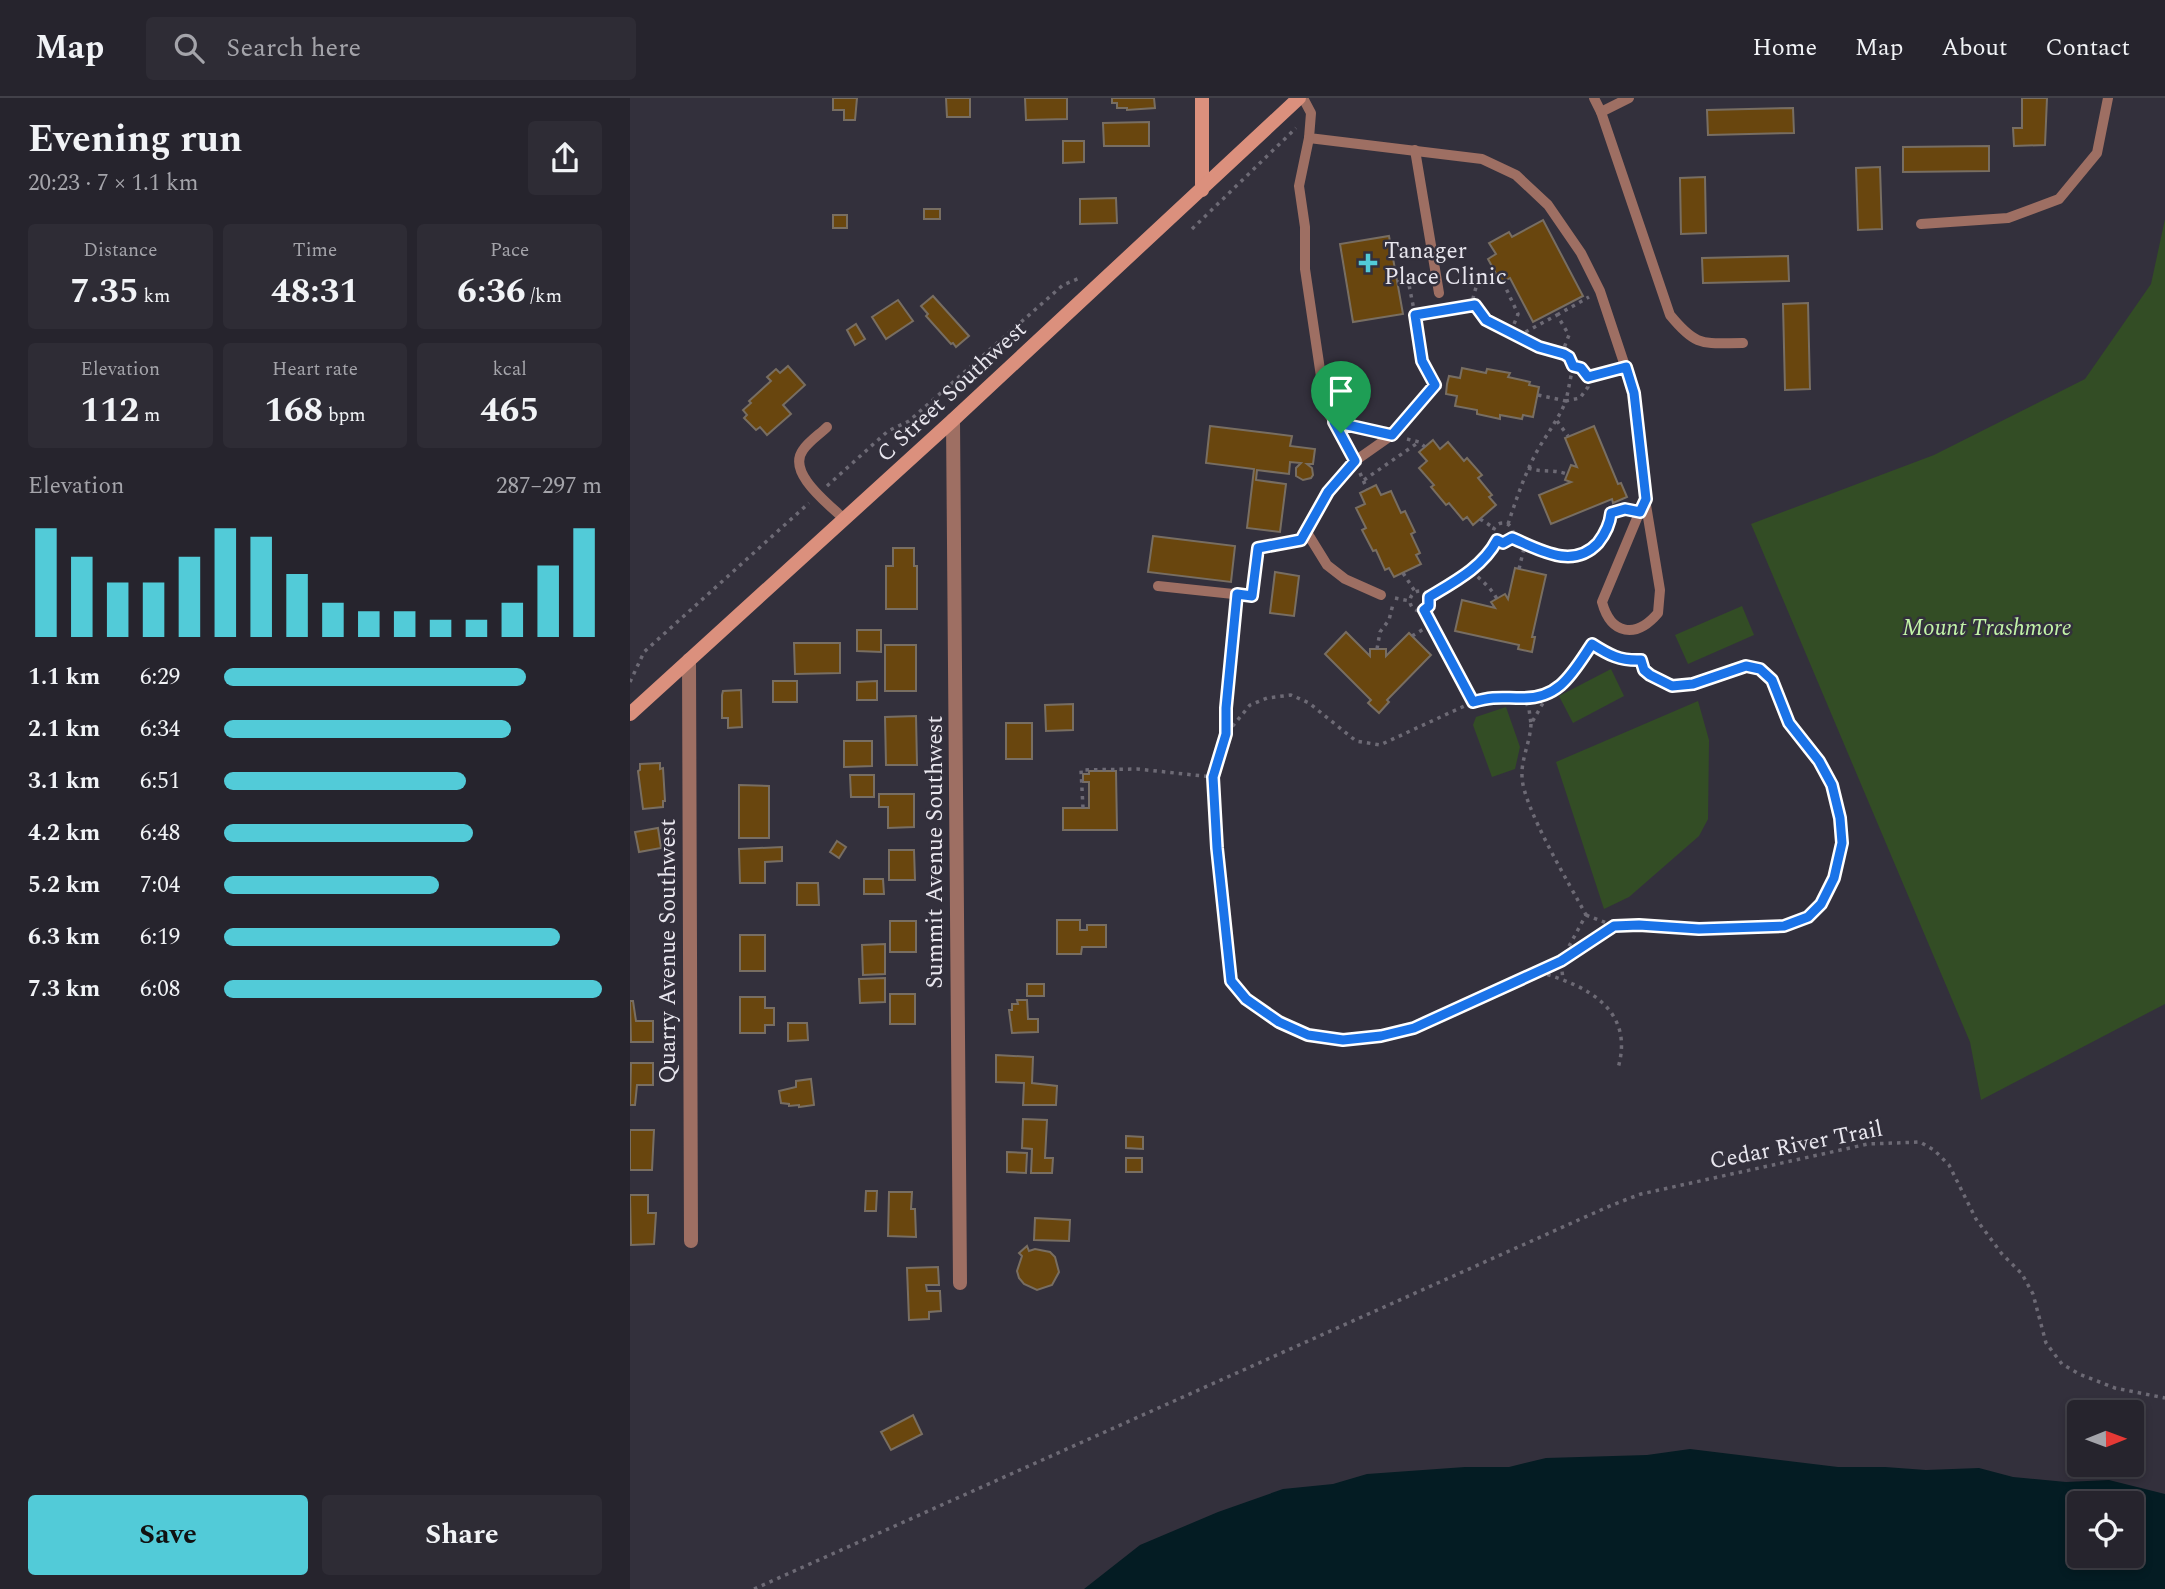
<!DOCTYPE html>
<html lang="en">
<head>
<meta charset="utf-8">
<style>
	:root { --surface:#26242d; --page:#2e2c35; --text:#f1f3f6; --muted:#a4a4aa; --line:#424149; --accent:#52cbd8 }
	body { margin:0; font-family:Spectral,serif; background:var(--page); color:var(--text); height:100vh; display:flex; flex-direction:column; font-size:26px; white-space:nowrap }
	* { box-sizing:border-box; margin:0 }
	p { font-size:23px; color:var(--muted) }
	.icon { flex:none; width:38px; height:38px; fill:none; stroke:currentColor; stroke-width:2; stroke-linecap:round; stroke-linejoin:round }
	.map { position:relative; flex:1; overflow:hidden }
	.panel { display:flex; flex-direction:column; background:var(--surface); width:630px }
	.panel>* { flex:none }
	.needle { width:46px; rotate:89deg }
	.controls { position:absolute; left:1437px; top:1302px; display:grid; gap:14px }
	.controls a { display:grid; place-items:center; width:77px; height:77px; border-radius:7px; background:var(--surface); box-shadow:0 4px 10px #0003,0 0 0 2px var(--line); font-size:35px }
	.pin { position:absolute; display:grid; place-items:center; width:60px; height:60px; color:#fff; margin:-72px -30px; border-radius:50% 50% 50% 0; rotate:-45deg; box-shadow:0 0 7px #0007 }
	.pin .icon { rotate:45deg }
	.round { display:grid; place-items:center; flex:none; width:74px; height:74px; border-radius:7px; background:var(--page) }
	.summary { display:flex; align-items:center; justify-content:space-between; height:119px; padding:0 28px }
	h1 { font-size:38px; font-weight:700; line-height:52px }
	.stats { display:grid; grid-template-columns:repeat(3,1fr); gap:10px; height:119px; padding:7px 28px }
	.stats div { display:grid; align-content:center; border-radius:7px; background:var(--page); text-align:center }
	.stats b { font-size:35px; font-weight:700 }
	.stats small { font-size:19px; font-weight:400 }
	.stats p { font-size:19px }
	.chart { height:196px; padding:14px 28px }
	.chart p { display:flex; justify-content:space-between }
	.chart svg { width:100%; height:126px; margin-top:7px; stroke:var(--accent); stroke-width:6 }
	.action { display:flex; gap:14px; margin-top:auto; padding:14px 28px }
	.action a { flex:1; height:80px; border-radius:7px; background:var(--accent); color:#111; font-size:28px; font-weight:700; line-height:80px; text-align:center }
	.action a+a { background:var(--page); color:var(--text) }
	ul { padding:0 28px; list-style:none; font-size:23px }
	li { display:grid; grid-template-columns:112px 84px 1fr; align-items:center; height:52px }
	li i { height:18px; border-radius:9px; background:var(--accent) }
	header { display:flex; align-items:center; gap:42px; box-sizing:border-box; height:98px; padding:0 35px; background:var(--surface); border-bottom:2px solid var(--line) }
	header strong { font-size:33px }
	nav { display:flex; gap:38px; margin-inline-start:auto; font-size:24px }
	.search { width:490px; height:63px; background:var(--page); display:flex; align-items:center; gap:18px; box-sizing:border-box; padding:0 24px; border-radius:7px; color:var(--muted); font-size:26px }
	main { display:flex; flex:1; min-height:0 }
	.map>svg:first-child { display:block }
</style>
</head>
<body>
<header>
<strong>Map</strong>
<div class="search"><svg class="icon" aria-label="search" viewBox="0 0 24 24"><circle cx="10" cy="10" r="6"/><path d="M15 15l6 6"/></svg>Search here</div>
<nav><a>Home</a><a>Map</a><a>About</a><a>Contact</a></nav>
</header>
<main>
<section class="panel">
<div class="summary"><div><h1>Evening run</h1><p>20:23 · 7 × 1.1 km</p></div><a class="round"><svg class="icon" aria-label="share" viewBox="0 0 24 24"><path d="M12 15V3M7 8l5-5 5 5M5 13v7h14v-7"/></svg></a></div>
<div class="stats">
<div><p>Distance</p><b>7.35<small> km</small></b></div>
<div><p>Time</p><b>48:31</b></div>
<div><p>Pace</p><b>6:36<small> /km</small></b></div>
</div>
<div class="stats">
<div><p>Elevation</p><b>112<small> m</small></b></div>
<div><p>Heart rate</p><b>168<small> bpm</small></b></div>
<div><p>kcal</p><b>465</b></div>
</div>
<div class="chart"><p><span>Elevation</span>287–297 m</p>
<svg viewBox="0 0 160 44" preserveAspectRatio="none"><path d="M5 44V6M15 44V16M25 44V25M35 44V25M45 44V16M55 44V6M65 44V9M75 44V22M85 44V32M95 44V35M105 44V35M115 44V38M125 44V38M135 44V32M145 44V19M155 44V6"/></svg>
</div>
<ul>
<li><b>1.1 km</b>6:29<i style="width:80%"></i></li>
<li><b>2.1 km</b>6:34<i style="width:76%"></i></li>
<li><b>3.1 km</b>6:51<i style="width:64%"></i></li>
<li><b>4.2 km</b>6:48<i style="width:66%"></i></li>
<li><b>5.2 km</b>7:04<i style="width:57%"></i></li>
<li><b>6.3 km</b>6:19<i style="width:89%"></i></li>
<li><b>7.3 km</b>6:08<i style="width:100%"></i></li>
</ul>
<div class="action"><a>Save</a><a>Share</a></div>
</section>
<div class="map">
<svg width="1535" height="1491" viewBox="0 0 1535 1491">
	<rect width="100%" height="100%" fill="#33303c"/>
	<g fill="#334d25">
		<polygon points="1535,121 1535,906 1351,1002 1340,944 1121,426 1304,357 1455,281 1521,186"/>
		<polygon points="1112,508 1124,537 1058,566 1045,537"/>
		<polygon points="981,571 994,598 943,625 929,598"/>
		<polygon points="1068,603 1079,642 1078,721 1069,738 999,799 974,811 926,664"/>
		<polygon points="876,609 890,649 885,671 862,679 843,627 846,619"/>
	</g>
	<path fill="#041c23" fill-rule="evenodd" d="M1060,1351L1208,1369H1255L1296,1372L1349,1370L1383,1379L1436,1384L1479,1382L1535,1396V1491H454L510,1447L588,1414L653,1391L703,1386L737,1376L835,1369H879L916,1360L1017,1357ZM1449,1405H1502V1458H1449Z"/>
	<g fill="#69460e" stroke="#786e62" stroke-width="2">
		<polygon points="203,0 227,0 225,22 214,22 214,12 203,12"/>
		<polygon points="316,0 340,0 340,19 317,19"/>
		<polygon points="395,0 437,0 437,21 396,22"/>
		<polygon points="482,0 524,0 525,10 497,12 497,10 487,10 487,5 482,5"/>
		<polygon points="1392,0 1417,0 1415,47 1384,48 1383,30 1392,30"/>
		<polygon points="1163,10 1164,35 1078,37 1077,12"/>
		<polygon points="519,24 519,48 474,48 473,25"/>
		<polygon points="433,43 454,43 454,64 433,65"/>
		<polygon points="1359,48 1359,73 1273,74 1273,49"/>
		<polygon points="1250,69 1252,131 1228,132 1226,70"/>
		<polygon points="1075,79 1076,135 1051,136 1050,80"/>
		<polygon points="486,100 487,125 450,126 450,101"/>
		<rect x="294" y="111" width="16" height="10"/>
		<rect x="203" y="117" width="14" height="13"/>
		<polygon points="913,122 953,198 903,224 880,180 871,185 858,161 866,156 859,145 879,134 882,139"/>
		<polygon points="759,138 773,216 723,224 710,146"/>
		<polygon points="1158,158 1159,183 1073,185 1072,160"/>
		<polygon points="303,198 339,238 326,249 323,245 321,246 296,218 298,216 291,208"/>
		<polygon points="268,202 283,223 256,241 242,219"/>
		<polygon points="1178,205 1180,291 1155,292 1153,206"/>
		<polygon points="226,226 235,241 225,247 217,232"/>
		<polygon points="158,268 175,287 153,307 161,316 137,337 130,329 126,332 114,320 117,317 113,312 121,305 119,303 141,283 137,279 146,271 150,275"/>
		<polygon points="832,270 856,275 857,271 880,275 878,279 900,284 899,287 909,289 903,319 893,317 892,321 870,317 870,321 847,316 847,312 825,308 827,298 816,296 817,286 819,278 830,280"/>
		<polygon points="580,328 662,338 660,348 685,351 683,366 677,366 682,370 683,377 681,380 673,382 666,378 666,370 671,365 660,364 659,376 627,372 626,382 656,386 650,434 617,430 624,371 576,365"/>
		<polygon points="964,328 988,386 991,385 997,399 983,405 982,401 921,426 909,397 941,384 935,382 941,367 947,369 935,340"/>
		<polygon points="803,342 810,351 818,344 834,363 837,360 852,377 848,380 862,397 859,399 866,407 843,427 837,419 833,422 819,405 816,407 801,389 804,387 789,370 797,363 789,354"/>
		<polygon points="746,387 751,397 761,393 771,415 775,413 785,434 781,436 790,455 786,457 791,466 764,479 759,470 755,472 746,452 743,453 732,432 736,430 726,410 735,406 730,395"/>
		<polygon points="523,438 605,448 601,484 518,474"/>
		<polygon points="263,450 284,450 284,468 287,468 287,511 256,511 256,468 263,468"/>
		<polygon points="885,470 916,477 902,539 905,539 902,554 888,551 889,547 825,533 832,502 865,510 861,504 875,496 878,501"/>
		<polygon points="645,474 669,478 664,518 640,515"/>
		<polygon points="227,532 251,532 251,554 227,553"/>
		<polygon points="716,534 740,558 740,551 756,551 756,558 779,535 801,557 757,602 759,604 749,615 738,605 741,602 695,556"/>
		<polygon points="164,545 210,545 210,575 165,576"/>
		<rect x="255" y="547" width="31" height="46"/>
		<rect x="143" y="583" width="24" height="21"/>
		<polygon points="247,583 247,602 227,602 227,584"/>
		<polygon points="111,592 112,629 98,630 98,620 92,620 92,597 93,593"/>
		<polygon points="443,606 443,632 416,633 415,607"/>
		<polygon points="286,618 287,667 256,667 255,619"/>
		<rect x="376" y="625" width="26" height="36"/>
		<polygon points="214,643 242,643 242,668 214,669"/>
		<polygon points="30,665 30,671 33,670 35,703 33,703 33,709 13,711 8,673 10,672 10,666"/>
		<polygon points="459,673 486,673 487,732 433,732 433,710 459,710 459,684 453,684 453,676 459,676"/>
		<polygon points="220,677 244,677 244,699 221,699"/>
		<polygon points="109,687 139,688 139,740 109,740"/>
		<polygon points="249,696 284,696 284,729 258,730 258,709 249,709"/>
		<polygon points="28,730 31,750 9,754 5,734"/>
		<polygon points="207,743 216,749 209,760 200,754"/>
		<polygon points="152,749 152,763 135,764 135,785 110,785 109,751"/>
		<polygon points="259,752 284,752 285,782 259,782"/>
		<polygon points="234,781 253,781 254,796 234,796"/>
		<polygon points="167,785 188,785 189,807 167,807"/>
		<polygon points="427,822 450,822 450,832 457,832 457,827 476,827 476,849 452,849 451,856 427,856"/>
		<rect x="260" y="823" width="26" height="31"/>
		<rect x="110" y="837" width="25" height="36"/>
		<polygon points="255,846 255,876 233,877 232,847"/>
		<polygon points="255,880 255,904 230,905 229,881"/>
		<rect x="397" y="886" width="17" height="12"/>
		<rect x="260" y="896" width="25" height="30"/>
		<polygon points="110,899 135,899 135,910 144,910 144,927 135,927 135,935 110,935"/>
		<polygon points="387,902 397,902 398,921 408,921 408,934 382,935 379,912 382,912 382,906 388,906"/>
		<polygon points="0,903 3,903 6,923 23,923 23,944 1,944"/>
		<polygon points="158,925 177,925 178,942 158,943"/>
		<polygon points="366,957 403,959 402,985 427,988 426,1007 393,1007 394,985 366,984"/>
		<polygon points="1,965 23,965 23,987 7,987 5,1007 0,1007"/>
		<polygon points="181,981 184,1007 169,1009 169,1007 159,1008 159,1006 151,1005 149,993 166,989 166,983"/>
		<polygon points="393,1021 417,1022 415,1060 423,1060 422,1075 401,1075 402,1051 392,1050"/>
		<polygon points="0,1032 24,1032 22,1072 0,1072"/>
		<polygon points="496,1038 513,1039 513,1051 496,1050"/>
		<polygon points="377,1054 397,1055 396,1075 377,1074"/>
		<rect x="496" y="1060" width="16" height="14"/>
		<polygon points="236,1093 247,1093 246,1113 235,1113"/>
		<polygon points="259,1094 282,1094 281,1111 285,1111 286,1139 258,1138"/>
		<polygon points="0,1097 18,1097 18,1115 26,1115 24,1146 1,1147"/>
		<polygon points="405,1120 440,1122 439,1143 404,1142"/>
		<polygon points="397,1148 399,1153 405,1151 420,1154 425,1159 429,1174 422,1187 407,1192 394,1186 389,1180 387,1173 392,1158 389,1155"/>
		<polygon points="308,1169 309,1187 296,1187 297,1193 310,1193 311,1213 299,1214 299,1221 279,1222 277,1170"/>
		<polygon points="283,1317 292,1336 261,1352 251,1334"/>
	</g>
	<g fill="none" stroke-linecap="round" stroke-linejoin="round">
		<g stroke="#6d6a75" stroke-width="3.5" stroke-dasharray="3.5 5" stroke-linecap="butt">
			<polyline points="562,131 666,30"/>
			<path d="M865,174L847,186C846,190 843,198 843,202C845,220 868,228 881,234"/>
			<polyline points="767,184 778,182 785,217"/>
			<polyline points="873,184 888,216 881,234 909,249 934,256 939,259 943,268"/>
			<polyline points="927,217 959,199"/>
			<polyline points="888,238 927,217 939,237 932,255"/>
			<polyline points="798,274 792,263 785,217 845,207"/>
			<polyline points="908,297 936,303 943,268 951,270 958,279"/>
			<polyline points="927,323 938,338"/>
			<polyline points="777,341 789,344 795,349"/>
			<path d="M898,370C913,375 923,371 937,376"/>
			<polyline points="730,375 737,391"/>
			<polyline points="734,382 789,344"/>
			<polyline points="197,388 258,333 279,323 433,187 452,179"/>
			<polyline points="850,421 864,430"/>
			<circle cx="873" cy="435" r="10"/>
			<path d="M878,426C886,402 894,378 906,355C916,337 928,322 936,303L950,300L958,289V279L984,272"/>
			<path d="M882,440C910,452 943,472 968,445C975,436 980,427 981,415L998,412"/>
			<polyline points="889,471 895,446"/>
			<polyline points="841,472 861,453 866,442"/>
			<polyline points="773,475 786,495"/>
			<circle cx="790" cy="503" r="10"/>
			<path d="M799,499L841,472C851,483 860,488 867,501"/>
			<polyline points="765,500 780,503"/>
			<polyline points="794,512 843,604 865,598 894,600"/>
			<polyline points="782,538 802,526"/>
			<polyline points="747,551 750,534 759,522 763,506"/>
			<polyline points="0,584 14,554 179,405"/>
			<path d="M917,598L901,626L899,611L894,600L917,598L929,590L962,546C979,557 990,563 1011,562C1014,573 1017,576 1027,581C1031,583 1037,587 1041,587C1068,593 1113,557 1132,573C1148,586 1148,608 1159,624C1172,645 1191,662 1201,685C1222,730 1211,825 1149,828C1122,829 1096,831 1069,831C1041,831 1013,827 984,828"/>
			<path d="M901,626C900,645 891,661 892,679C893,709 940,787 956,817"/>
			<polyline points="597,635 620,607 637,600 661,597 679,605 726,643 750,647 843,604"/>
			<path d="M583,679C586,728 591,775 596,823C598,840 596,866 601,881C605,895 623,906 635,914C724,977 824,914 908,874C957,887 1005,912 988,970"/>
			<polyline points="453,710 451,672 507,671 583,679 596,636 596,610 606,509"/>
			<polygon points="956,817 984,828 931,863"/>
			<polyline points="910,873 931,863 933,882"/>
			<polyline points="124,1491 982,1107 1011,1096 1238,1046 1290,1044 1304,1052 1319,1067 1346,1121 1372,1156 1392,1176 1403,1196 1416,1245 1432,1266 1449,1276 1485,1290 1535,1300"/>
		</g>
		<g stroke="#9e6f63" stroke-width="10">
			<path d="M673,0L681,15L679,40L852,61L886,77L918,107L951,155L970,193L1004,295L1015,401L1030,492L1028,515C1006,541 981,537 972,504L1015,401"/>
			<path d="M964,0L971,14L1040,217C1067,250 1073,245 1113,245"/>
			<polyline points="971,14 999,0"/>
			<polyline points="785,52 809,195"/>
			<polyline points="1291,126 1378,120 1429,101 1467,55 1478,0"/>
			<polyline points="704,324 762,337 805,287"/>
			<path d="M197,329C190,336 179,343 173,352C156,375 200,407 214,421"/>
			<polyline points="725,363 762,337"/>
			<polyline points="676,433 697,467 715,481 751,497"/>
			<polyline points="528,488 622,498 628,451 671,442 698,394 725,363 711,335 696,312 675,171 675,129 669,88 679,40"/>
		</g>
		<g stroke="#9e6f63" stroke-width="14">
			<polyline points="323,322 330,1185"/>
			<polyline points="59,562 61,1143"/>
		</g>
		<g stroke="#db907d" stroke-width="14">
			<polyline points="572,92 572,0"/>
			<polyline points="0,616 323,322 669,0"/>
		</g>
	</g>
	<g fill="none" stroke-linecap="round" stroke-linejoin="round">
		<defs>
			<path id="route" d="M845,207L856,222L909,249L934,256L939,259L943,268L951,270L958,279L996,269L1004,295L1016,401L1010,414L995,411L981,415C980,426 975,436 968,445C943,472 910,452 882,440L873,445L867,442C853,469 824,484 799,499V508L794,512L843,604C865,598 870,600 892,600C930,601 943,574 962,546C979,557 990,563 1011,562L1014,572L1020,577L1042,588L1063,586L1116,568L1130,571L1142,582L1159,625L1189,663L1202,687L1210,720L1212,745L1204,780L1191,806L1178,819L1154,828L1069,831L1009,827L984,828L931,863L784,930L751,938L713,942L678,937L649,924L616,901L601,883L587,750L583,679L596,636V610L607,496L622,498L628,450L671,442L698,394L725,363L704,324L762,337L805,287L792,263L785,217Z"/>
		</defs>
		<use href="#route" stroke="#fff" stroke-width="14"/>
		<use href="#route" stroke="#1a73e8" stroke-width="9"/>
	</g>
	<path fill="#52cbd8" stroke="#33303c" stroke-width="2.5" d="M734.5 154.5h7v7h7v7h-7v7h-7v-7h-7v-7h7z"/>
	<g text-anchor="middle" stroke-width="5" stroke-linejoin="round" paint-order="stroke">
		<g font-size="23" fill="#e8e6ee" stroke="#33303c" text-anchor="start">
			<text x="754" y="160">Tanager<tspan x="754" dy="26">Place Clinic</tspan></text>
		</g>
		<g font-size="23" fill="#e8e6ee" stroke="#33303c">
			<text transform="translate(321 293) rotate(-43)" y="8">C Street Southwest</text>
			<text transform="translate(304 754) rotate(-90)" y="8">Summit Avenue Southwest</text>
			<text transform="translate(37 853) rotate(-90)" y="8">Quarry Avenue Southwest</text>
			<text transform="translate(1166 1046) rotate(-11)" y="8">Cedar River Trail</text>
		</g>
		<g font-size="23" font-style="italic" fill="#c2f4a8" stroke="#33303c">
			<text x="1357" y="537">Mount Trashmore</text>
		</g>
	</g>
</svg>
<div class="controls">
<a><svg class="needle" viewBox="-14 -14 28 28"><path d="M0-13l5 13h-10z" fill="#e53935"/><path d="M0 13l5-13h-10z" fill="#a4a4aa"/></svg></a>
<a><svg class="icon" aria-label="locate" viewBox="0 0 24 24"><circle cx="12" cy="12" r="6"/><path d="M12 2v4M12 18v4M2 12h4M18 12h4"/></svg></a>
</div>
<div class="pin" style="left:711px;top:335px;background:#1e9e55"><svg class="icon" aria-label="arrive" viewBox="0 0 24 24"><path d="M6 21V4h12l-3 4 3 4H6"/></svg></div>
</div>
</main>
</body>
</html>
